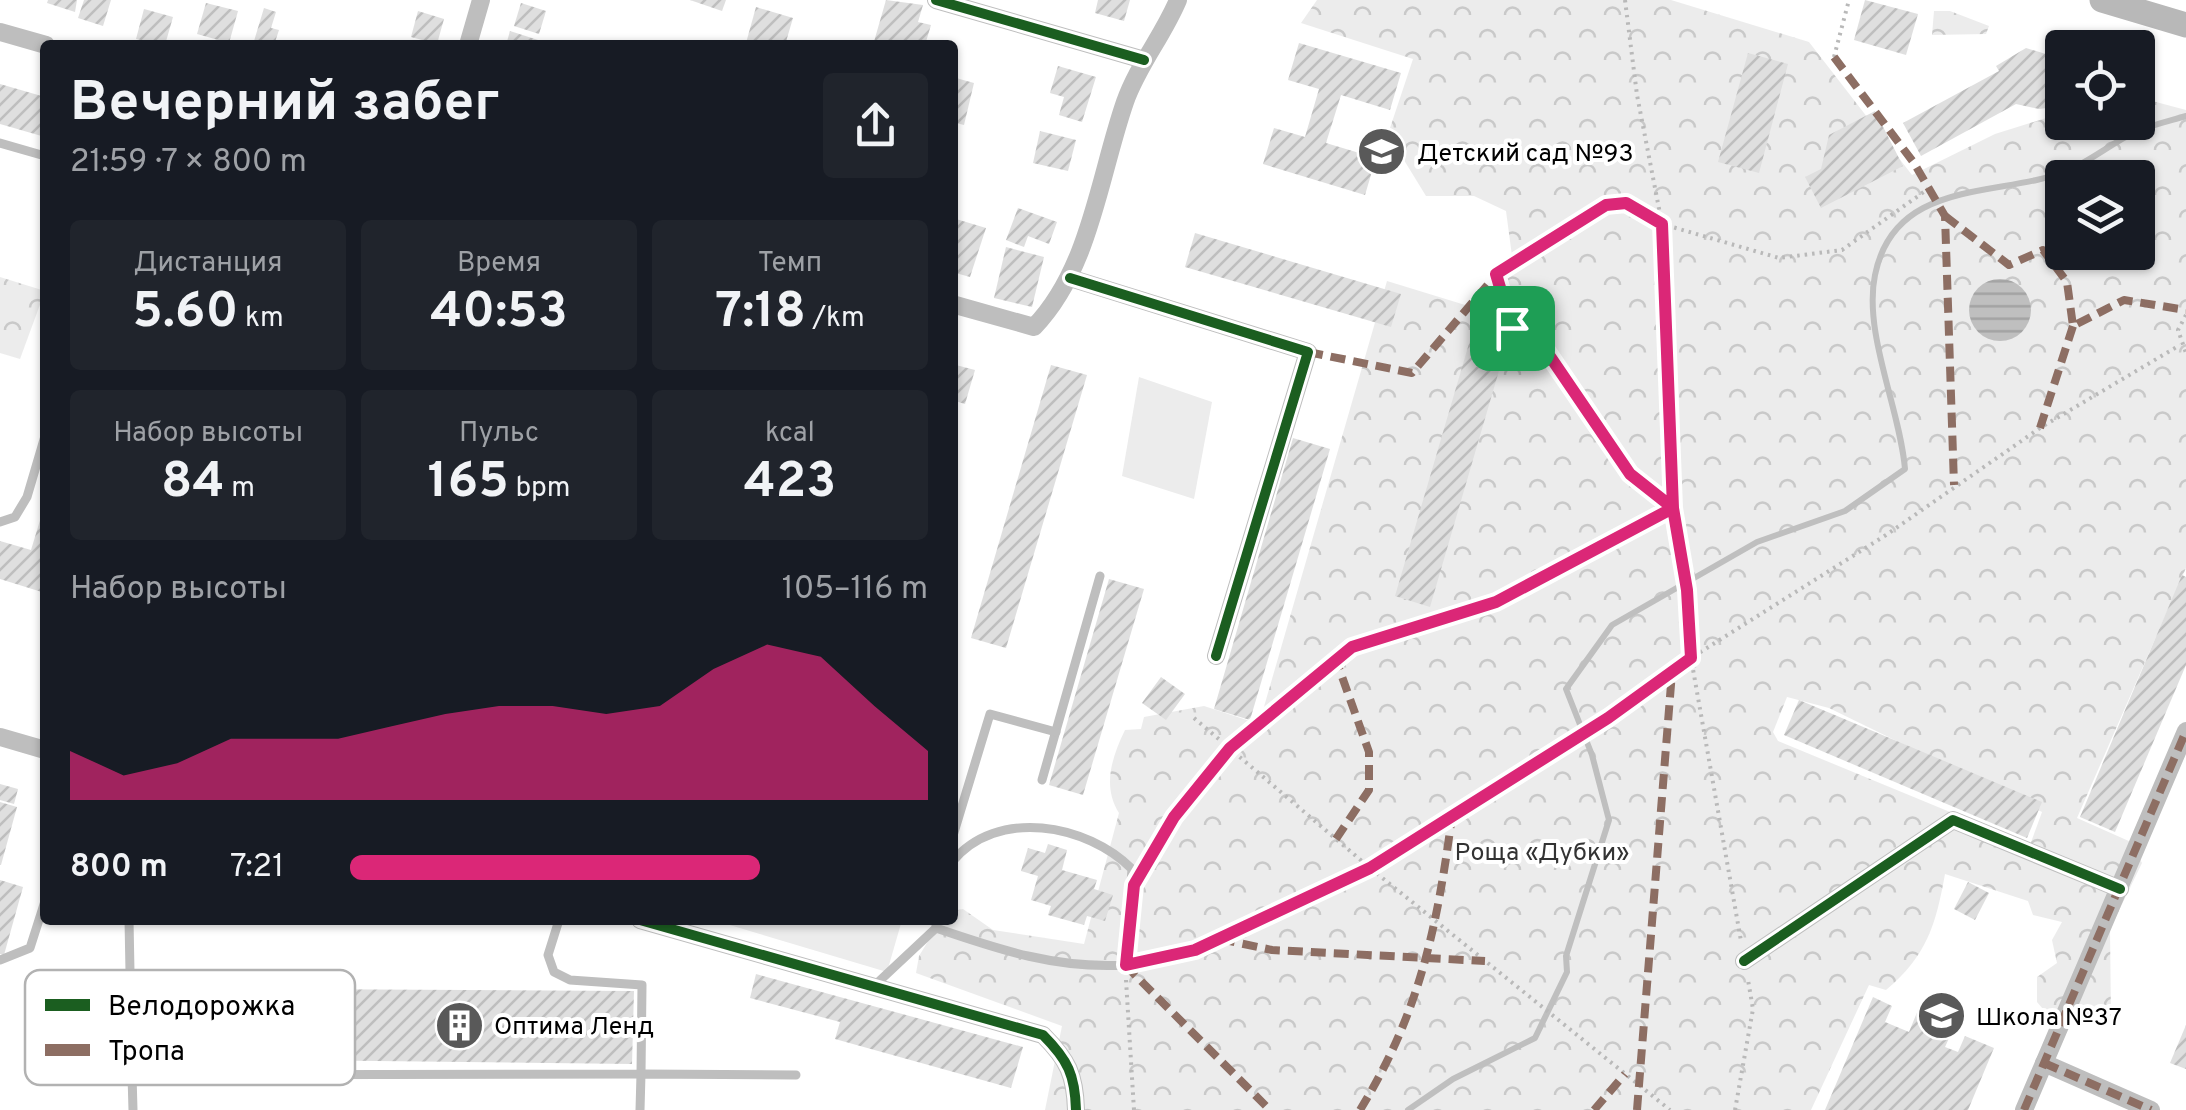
<!DOCTYPE html>
<html lang="ru">
<head>
<meta charset="utf-8">
<style>
	:root { --surface:#171b24; --page:#20242c; --text:#f1f3f6; --muted:#9ea1a6; --accent:#db2777 }
	body { margin:0; font-family:Overpass,sans-serif; background:var(--page); color:var(--text); height:100vh; display:flex; flex-direction:column; font-size:38px; white-space:nowrap }
	* { box-sizing:border-box; margin:0 }
	p { font-size:32px; color:var(--muted) }
	.icon { flex:none; width:55px; height:55px; fill:none; stroke:currentColor; stroke-width:2; stroke-linecap:round; stroke-linejoin:round }
	.map { position:relative; flex:1; overflow:hidden }
	.side { position:absolute; left:40px; top:40px; width:918px; height:885px; display:flex; flex-direction:column; background:var(--surface); border-radius:10px; box-shadow:0 2px 8px #0004 }
	.side>* { flex:none }
	.tools { position:absolute; left:2045px; top:30px; display:grid; gap:20px }
	.tools a { display:grid; place-items:center; width:110px; height:110px; border-radius:10px; background:var(--surface); box-shadow:0 2px 8px #0004; font-size:50px }
	.pin { position:absolute; display:grid; place-items:center; width:85px; height:85px; color:#fff; margin:-42px; border-radius:20px; box-shadow:0 5px 15px #0006 }
	.round { display:grid; place-items:center; flex:none; width:105px; height:105px; border-radius:10px; background:var(--page) }
	.head { display:flex; align-items:center; justify-content:space-between; height:170px; padding:0 30px }
	h1 { font-size:55px; font-weight:700; line-height:75px }
	.stats { display:grid; grid-template-columns:repeat(3,1fr); gap:15px; height:170px; padding:10px 30px }
	.stats div { display:grid; align-content:center; border-radius:10px; background:var(--page); text-align:center }
	.stats b { font-size:50px; font-weight:700 }
	.stats small { font-size:28px; font-weight:400 }
	.stats p { font-size:28px }
	.chart { height:280px; padding:20px 30px }
	.chart p { display:flex; justify-content:space-between }
	.chart svg { width:100%; height:180px; margin-top:10px; fill:var(--accent); opacity:.7 }
	ul { padding:0 30px; list-style:none; font-size:32px }
	li { display:grid; grid-template-columns:160px 120px 1fr; align-items:center; height:75px }
	li i { height:25px; border-radius:12px; background:var(--accent) }
	.map>svg:first-child { display:block }
</style>
</head>
<body>
<div class="map">
<svg width="2186" height="1110" viewBox="0 0 2186 1110">
	<defs>
		<pattern id="forest-crowns" width="20" height="18" patternUnits="userSpaceOnUse" patternTransform="scale(2.5)"><rect width="20" height="18" fill="#ececec"/><path d="M2 6a3 3 0 1 1 6 0M12 15a3 3 0 1 1 6 0" fill="none" stroke="#c9c9c9"/></pattern>
		<pattern id="water-rules" width="6" height="5" patternUnits="userSpaceOnUse" patternTransform="scale(2.5)"><rect width="6" height="5" fill="#bfbfbf"/><path d="M0 2.5h6" fill="none" stroke="#a2a2a2"/></pattern>
		<pattern id="building-hatch" width="6" height="6" patternUnits="userSpaceOnUse" patternTransform="scale(2.5)"><rect width="6" height="6" fill="#dfdfdf"/><path d="M-1 1l2-2M0 6l6-6M5 7l2-2" fill="none" stroke="#bebebe"/></pattern>
	</defs>
	<rect width="100%" height="100%" fill="#fff"/>
	<g fill="#ececec">
		<polygon points="1139,377 1212,402 1194,499 1122,476"/>
		<polygon points="713,920 902,920 887,972"/>
	</g>
	<g fill="url(#forest-crowns)" fill-rule="evenodd">
		<path d="M1317,0H1671L1809,42L1912,175L1995,134L2062,113V122H2138V99L2141,98L2186,110V568L2077,818L2131,842L2142,863L2110,929L2111,1018L2060,1029L2037,1002V977L2057,963L2052,940L2062,922L2033,915L2028,901L1945,874C1936,924 1927,956 1886,990L1869,985L1811,1110H1045L1062,1026L916,973L919,956L941,920H952L953,911L963,909L993,930L1084,944L1119,813C1102,786 1112,757 1125,730L1141,729L1144,717L1204,706L1259,724L1387,281L1475,308L1514,271L1506,211L1474,196H1426L1388,134L1413,59L1301,23ZM2062,178H2138V252H2062ZM1787,697L1829,708L2042,812L2030,845L1778,741L1773,732Z"/>
		<polygon points="1934,11 1950,11 1989,26 1986,34 1932,35"/>
		<polygon points="0,277 45,291 20,359 0,353"/>
	</g>
	<circle fill="url(#water-rules)" cx="2000" cy="310" r="31"/>
	<g fill="none" stroke-linecap="round" stroke-linejoin="round">
		<path stroke="#bfbfbf" stroke-width="6" d="M1408,1110L1453,1079L1535,1038L1567,972L1566,956L1609,820L1592,755L1566,689L1612,625L1757,542L1845,511L1905,469C1900,409 1863,333 1875,275C1895,176 2004,198 2069,170C2092,160 2112,143 2135,132C2151,125 2169,121 2186,116"/>
	</g>
	<g fill="url(#building-hatch)">
		<polygon points="48,0 77,0 75,12 47,3"/>
		<polygon points="84,0 111,0 103,26 78,18"/>
		<polygon points="690,0 726,0 722,11"/>
		<polygon points="886,0 923,5 918,22 931,25 925,45 873,45"/>
		<polygon points="1098,0 1130,0 1124,21 1095,13"/>
		<polygon points="1865,0 1918,14 1906,55 1854,40"/>
		<polygon points="206,3 238,11 229,43 197,34"/>
		<polygon points="521,3 546,11 539,34 514,26"/>
		<polygon points="756,7 793,18 785,45 746,43"/>
		<polygon points="264,8 276,12 271,28 279,30 274,45 254,41"/>
		<polygon points="144,9 173,17 165,45 136,39"/>
		<polygon points="418,11 444,19 437,44 411,37"/>
		<polygon points="510,31 538,40 537,45 506,45"/>
		<polygon points="1299,43 1401,73 1390,110 1341,95 1326,143 1376,158 1365,195 1263,164 1274,128 1305,137 1319,89 1288,80"/>
		<polygon points="2026,48 2062,59 2062,106 2039,109 2016,104 1921,156 1903,123 1999,71 1996,66"/>
		<polygon points="1748,53 1788,64 1759,173 1718,162"/>
		<polygon points="1058,66 1096,77 1082,122 1059,115 1064,97 1050,93"/>
		<polygon points="956,78 974,83 964,125 952,122"/>
		<polygon points="0,84 45,97 45,137 0,124"/>
		<polygon points="1875,111 1903,166 1821,208 1805,177 1821,169 1829,135"/>
		<polygon points="1040,131 1076,140 1068,171 1033,163"/>
		<polygon points="1018,208 1057,222 1049,244 1028,236 1024,247 1006,240"/>
		<polygon points="956,219 986,228 970,277 952,272"/>
		<polygon points="1195,233 1401,294 1391,327 1185,267"/>
		<polygon points="1006,247 1044,257 1032,307 994,298"/>
		<polygon points="1475,323 1510,333 1430,607 1395,596"/>
		<polygon points="952,364 975,370 965,404 952,400"/>
		<polygon points="1051,365 1087,375 1006,648 971,638"/>
		<polygon points="1293,438 1330,449 1250,720 1214,709"/>
		<polygon points="45,504 45,593 0,579 0,541 31,550"/>
		<polygon points="2182,575 2186,577 2186,665 2115,832 2080,817"/>
		<polygon points="1109,579 1144,589 1083,795 1049,785"/>
		<polygon points="1161,677 1185,694 1166,720 1142,703"/>
		<polygon points="1799,700 2042,802 2027,838 1784,735"/>
		<polygon points="0,784 18,789 14,804 0,800"/>
		<polygon points="0,802 17,807 1,865 0,865"/>
		<polygon points="1048,844 1067,850 1062,870 1097,880 1094,889 1113,895 1105,921 1087,916 1084,925 1048,915 1051,906 1031,900 1038,876 1021,871 1028,848 1045,853"/>
		<polygon points="0,880 23,887 4,955 0,954"/>
		<polygon points="1968,882 1989,893 1975,920 1954,909"/>
		<polygon points="756,974 1023,1047 1011,1088 835,1039 840,1022 750,998"/>
		<polygon points="285,989 634,991 632,1064 287,1060"/>
		<polygon points="1873,997 1892,1006 1885,1022 1909,1032 1918,1010 1955,1025 1945,1047 1958,1052 1965,1036 1994,1048 1968,1110 1825,1110"/>
		<polygon points="2186,1025 2186,1069 2170,1063"/>
	</g>
	<g fill="none" stroke-linecap="round" stroke-linejoin="round">
		<g stroke="#b9b9b9" stroke-width="4" stroke-dasharray="2.5 5" stroke-linecap="butt">
			<polyline points="1625,0 1637,95 1662,224 1673,509 1687,590 1691,658 1741,941"/>
			<polyline points="1834,57 1849,0"/>
			<polyline points="2186,315 2178,330 2186,353"/>
			<polyline points="1194,718 1370,868 1670,1110"/>
			<polyline points="1144,868 1174,817 1230,748 1352,647 1496,602 1673,509 1630,474 1547,353 1512,328 1496,275 1606,205 1625,203 1662,224 1779,258 1842,250 1928,189"/>
			<polyline points="1139,962 1195,950 1370,868 1608,719 1691,658 1886,535 2040,428 2180,345"/>
			<polyline points="1126,980 1134,1110"/>
			<polyline points="1735,1110 1753,1009 1748,980"/>
		</g>
		<g stroke="#bebebe" stroke-width="9">
			<polyline points="0,143 45,156"/>
			<polyline points="0,522 15,517 27,497 45,436"/>
			<polyline points="1042,780 1100,576"/>
			<polyline points="952,839 990,714 1056,732"/>
			<polyline points="129,920 132,1075 641,1074 642,985 570,980 554,972 548,955 559,920"/>
			<path d="M936,928C1000,950 1057,969 1125,965L1132,869C1087,824 997,807 952,862"/>
			<polyline points="0,960 30,948 45,901"/>
			<polyline points="874,986 936,928 936,920"/>
			<polyline points="132,1075 133,1110"/>
			<polyline points="640,1110 641,1074 796,1075"/>
		</g>
		<g stroke="#bebebe" stroke-width="18">
			<polyline points="936,0 1144,60"/>
			<polyline points="0,32 46,45"/>
			<polyline points="468,45 481,0"/>
			<polyline points="1070,278 1308,352 1216,656"/>
			<path d="M952,304L1034,327C1090,269 1099,177 1125,102C1138,65 1163,36 1178,0"/>
			<polyline points="0,737 45,750"/>
			<path d="M640,920L1043,1035C1068,1060 1075,1075 1076,1110"/>
			<polyline points="1744,961 1953,820 2120,889"/>
			<polyline points="2044,1063 2151,1110"/>
			<polyline points="2024,1110 2186,731"/>
		</g>
		<polyline stroke="#b8b8b8" stroke-width="25" points="2102,0 2186,25"/>
		<g stroke="#8d6e63" stroke-width="8" stroke-dasharray="15 8" stroke-linecap="butt">
			<polyline points="1834,57 1914,163 1945,216 1954,485"/>
			<polyline points="1945,216 2009,265 2043,250 2067,282 2073,326 2124,300 2186,310"/>
			<polyline points="1308,352 1412,373 1496,275"/>
			<polyline points="2040,428 2073,326"/>
			<polyline points="1336,839 1369,790 1369,752 1336,660"/>
			<polyline points="1220,939 1272,950 1485,961"/>
			<polyline points="1125,965 1270,1110"/>
			<polyline points="2044,1063 2151,1110"/>
			<path d="M1360,1110C1420,1012 1437,928 1452,816"/>
			<polyline points="1594,1110 1625,1074"/>
			<polyline points="1637,1110 1672,672"/>
			<polyline points="2024,1110 2186,731"/>
		</g>
		<defs>
			<g id="cycleway">
				<polyline points="936,0 1144,60"/>
				<polyline points="1070,278 1308,352 1216,656"/>
				<path d="M640,920L1043,1035C1068,1060 1075,1075 1076,1110"/>
				<polyline points="1744,961 1953,820 2120,889"/>
			</g>
		</defs>
		<use href="#cycleway" stroke="#fff" stroke-width="16"/>
		<use href="#cycleway" stroke="#1b5e20" stroke-width="10"/>
	</g>
	<g fill="none" stroke-linecap="round" stroke-linejoin="round">
		<defs>
			<polyline id="route" points="1512,328 1547,352 1630,474 1673,508 1496,602 1352,647 1230,748 1174,817 1134,885 1126,965 1195,950 1370,868 1608,718 1691,658 1687,590 1673,508 1662,224 1626,203 1606,205 1496,274 1512,328"/>
		</defs>
		<use href="#route" stroke="#fff" stroke-width="20"/>
		<use href="#route" stroke="#db2777" stroke-width="12"/>
	</g>
	<defs>
		<symbol id="school-disc" viewBox="-11 -11 22 22"><circle r="9.5" fill="#595959" stroke="#fff"/><path d="M0-5L7-2L0 1L-7-2ZM-4 1L0 2.5L4 1V4Q0 6-4 4Z" fill="#fff"/></symbol>
		<symbol id="building-disc" viewBox="-11 -11 22 22"><circle r="9.5" fill="#595959" stroke="#fff"/><path d="M-4-6H4V6H1V3H-1V6H-4ZM-2.5-4.3h1.7v1.8h-1.7ZM.8-4.3h1.7v1.8H.8ZM-2.5-1h1.7V.8h-1.7ZM.8-1h1.7V.8H.8Z" fill="#fff"/></symbol>
	</defs>
	<g fill-rule="evenodd">
		<use href="#school-disc" x="1354" y="124" width="55" height="55"/>
		<use href="#school-disc" x="1914" y="988" width="55" height="55"/>
		<use href="#building-disc" x="432" y="998" width="55" height="55"/>
	</g>
	<g text-anchor="middle" stroke-width="8" stroke-linejoin="round" paint-order="stroke">
		<g font-size="25" fill="#000" stroke="#fff" text-anchor="start">
			<text x="1417" y="161">Детский сад №93</text>
			<text x="1976" y="1025">Школа №37</text>
			<text x="494" y="1034">Оптима Ленд</text>
		</g>
		<g font-size="25" fill="#333" stroke="#fff">
			<text x="1542" y="860">Роща «Дубки»</text>
		</g>
	</g>
	<rect x="25" y="970" width="330" height="115" rx="15" fill="#fff" stroke="#b2b2b2" stroke-width="2.5"/>
	<rect x="45" y="999" width="45" height="12" fill="#1b5e20"/>
	<rect x="45" y="1044" width="45" height="12" fill="#8d6e63"/>
	<g font-size="28" fill="#000">
		<text x="108" y="1015">Велодорожка</text>
		<text x="108" y="1060">Тропа</text>
	</g>
</svg>
<div class="tools">
<a><svg class="icon" aria-label="locate" viewBox="0 0 24 24"><circle cx="12" cy="12" r="6"/><path d="M12 2v4M12 18v4M2 12h4M18 12h4"/></svg></a>
<a><svg class="icon" aria-label="layers" viewBox="0 0 24 24"><path d="M12 4l9 5-9 5-9-5zM3 14l9 5 9-5"/></svg></a>
</div>
<div class="pin" style="left:1512px;top:328px;background:#1e9e55"><svg class="icon" aria-label="arrive" viewBox="0 0 24 24"><path d="M6 21V4h12l-3 4 3 4H6"/></svg></div>
<section class="side">
<div class="head"><div><h1>Вечерний забег</h1><p>21:59 · 7 × 800 m</p></div><a class="round"><svg class="icon" aria-label="share" viewBox="0 0 24 24"><path d="M12 15V3M7 8l5-5 5 5M5 13v7h14v-7"/></svg></a></div>
<div class="stats">
<div><p>Дистанция</p><b>5.60<small> km</small></b></div>
<div><p>Время</p><b>40:53</b></div>
<div><p>Темп</p><b>7:18<small> /km</small></b></div>
</div>
<div class="stats">
<div><p>Набор высоты</p><b>84<small> m</small></b></div>
<div><p>Пульс</p><b>165<small> bpm</small></b></div>
<div><p>kcal</p><b>423</b></div>
</div>
<div class="chart"><p><span>Набор высоты</span>105–116 m</p>
<svg viewBox="0 0 160 44" preserveAspectRatio="none"><path d="M0 44V32L10 38L20 35L30 29L40 29L50 29L60 26L70 23L80 21L90 21L100 23L110 21L120 12L130 6L140 9L150 21L160 32V44z"/></svg>
</div>
<ul>
<li><b>800 m</b>7:21<i style="width:71%"></i></li>
</ul>
</section>
</div>
</body>
</html>
